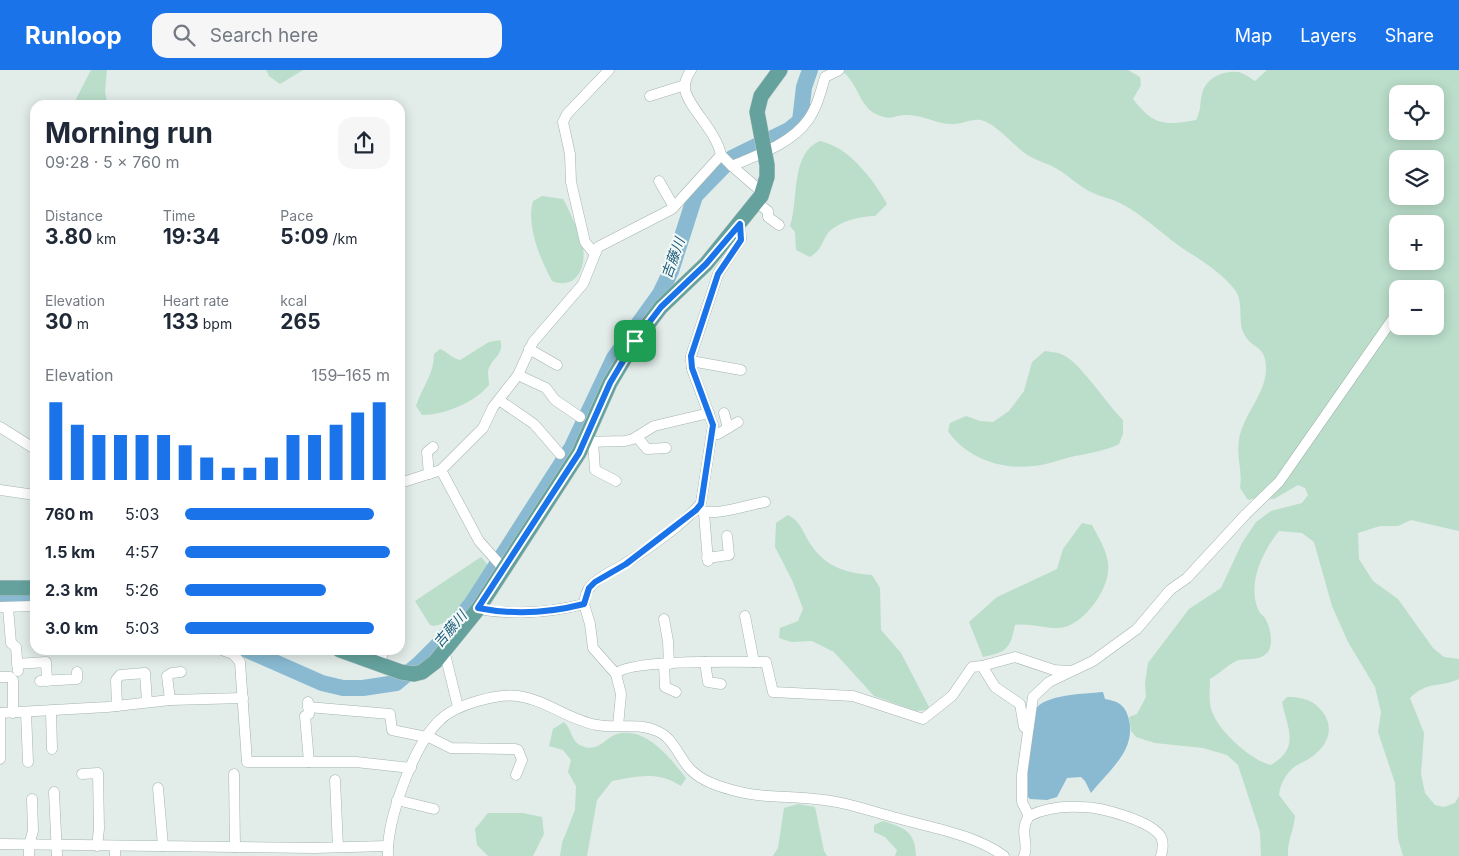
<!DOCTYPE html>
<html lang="en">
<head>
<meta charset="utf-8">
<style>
	:root { --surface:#fff; --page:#f6f6f7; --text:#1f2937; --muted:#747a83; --accent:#1a73e8 }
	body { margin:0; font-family:Inter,"Noto Sans JP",sans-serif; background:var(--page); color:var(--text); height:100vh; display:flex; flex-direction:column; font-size:19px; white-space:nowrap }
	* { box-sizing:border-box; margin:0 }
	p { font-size:16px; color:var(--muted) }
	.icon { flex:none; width:28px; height:28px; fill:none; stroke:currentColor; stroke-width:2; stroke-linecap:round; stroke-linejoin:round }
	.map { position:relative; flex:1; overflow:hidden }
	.panel { position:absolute; left:30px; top:30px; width:375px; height:555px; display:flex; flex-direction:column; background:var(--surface); border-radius:15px; box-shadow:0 2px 12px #0003 }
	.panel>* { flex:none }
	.tools { position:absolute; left:1389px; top:15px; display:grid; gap:10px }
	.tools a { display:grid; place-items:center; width:55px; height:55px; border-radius:10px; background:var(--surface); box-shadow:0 2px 12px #0003; font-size:25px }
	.pin { position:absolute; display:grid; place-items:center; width:42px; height:42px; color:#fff; margin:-21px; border-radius:10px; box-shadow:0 2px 8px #0006 }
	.round { display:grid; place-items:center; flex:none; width:52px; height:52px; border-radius:15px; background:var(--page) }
	.summary { display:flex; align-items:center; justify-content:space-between; height:85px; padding:0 15px }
	h1 { font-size:28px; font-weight:700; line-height:38px }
	.figures { display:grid; grid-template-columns:repeat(3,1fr); gap:8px; height:85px; padding:5px 15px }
	.figures div { display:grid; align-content:center }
	.figures b { font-size:21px; font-weight:700 }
	.figures small { font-size:14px; font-weight:400 }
	.figures p { font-size:14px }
	.chart { height:140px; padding:10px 15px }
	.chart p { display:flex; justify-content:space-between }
	.chart svg { width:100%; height:90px; margin-top:5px; stroke:var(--accent); stroke-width:6 }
	ul { padding:0 15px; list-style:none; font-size:16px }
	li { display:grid; grid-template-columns:80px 60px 1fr; align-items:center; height:38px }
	li i { height:12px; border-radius:6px; background:var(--accent) }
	header { display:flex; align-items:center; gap:30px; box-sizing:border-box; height:70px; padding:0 25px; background:var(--accent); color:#fff }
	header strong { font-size:24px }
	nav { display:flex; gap:28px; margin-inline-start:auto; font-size:18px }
	.search { width:350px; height:45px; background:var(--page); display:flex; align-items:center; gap:12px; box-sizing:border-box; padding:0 18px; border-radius:15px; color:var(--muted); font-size:19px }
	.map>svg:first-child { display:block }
</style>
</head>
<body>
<header>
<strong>Runloop</strong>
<div class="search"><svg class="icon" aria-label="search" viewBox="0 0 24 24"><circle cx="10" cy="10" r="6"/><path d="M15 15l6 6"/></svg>Search here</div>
<nav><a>Map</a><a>Layers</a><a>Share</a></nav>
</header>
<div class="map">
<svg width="1459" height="786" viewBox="0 0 1459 786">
	<rect width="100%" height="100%" fill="#e2ece9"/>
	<g fill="#badeca" fill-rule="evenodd">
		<polygon points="91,0 107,0 105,22 108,35 73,35"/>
		<polygon points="266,0 303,0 280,14 269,6"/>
		<path d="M840,0H1128L1140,7L1141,15L1133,29C1153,55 1164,56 1196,50C1202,38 1199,36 1202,24C1205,9 1222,0 1238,2C1244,3 1250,8 1255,11L1267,0H1459V461L1411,450L1398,456H1380L1358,463L1359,489L1373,511L1398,529L1433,578L1444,587L1459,589V609C1438,618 1427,611 1410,628L1424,663L1421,704L1425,723L1435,735L1444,737L1455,733L1459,726V786H1403L1398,769L1395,713L1378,662L1381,642L1375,617L1348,572L1332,536L1314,472L1302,463L1279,461C1263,481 1247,513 1258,539C1259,543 1263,545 1265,548C1270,557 1274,573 1268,582C1260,591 1250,588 1239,590C1229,593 1220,604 1210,609C1210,620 1208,634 1213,644C1221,663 1252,691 1271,695C1301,677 1287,658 1282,632L1287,627C1300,627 1312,629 1321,640C1335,656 1329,674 1313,686C1307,691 1299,693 1293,698C1285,705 1280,715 1279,725L1295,746C1294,760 1287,771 1288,786H1261L1260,762L1238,695L1227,685L1203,678L1155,673L1136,667L1131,661L1129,647L1137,644L1146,627L1145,613L1148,593L1189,539L1221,518L1242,473L1256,452L1271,441L1302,433L1308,425L1305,418L1298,415L1274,429L1259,427L1248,430L1240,418C1243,402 1236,387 1239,370C1243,342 1272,319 1265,289C1262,276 1252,277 1246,267C1236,254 1245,233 1235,220C1221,202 1201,190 1182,178C1161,163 1141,143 1118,132C1110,128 1101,127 1093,123C1081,118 1070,107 1059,100C1050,94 1040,92 1031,87C1015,78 1000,57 984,51C975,47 963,54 954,54C937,55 923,44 906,45C894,45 892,51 878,45C858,37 858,10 840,0ZM1398,24H1435V61H1398ZM1398,89H1435V126H1398ZM1398,154H1435V191H1398ZM1398,219H1435V256H1398Z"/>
		<path d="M820,71C849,77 873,109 887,134L875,146C861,146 834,152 826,166C821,175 820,181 810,187L796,180L795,162L790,156C799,130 790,83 820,71Z"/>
		<path d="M542,126L563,129C567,135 581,166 582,173C588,195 577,221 552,211C540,188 526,156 533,131Z"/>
		<path d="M500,270C506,285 488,290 488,303C488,306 489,311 489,315C474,333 444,345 422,345L416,336C422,317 434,305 434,284L440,279C448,282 451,288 460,290L489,272Z"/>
		<path d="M1045,281C1050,282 1056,282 1061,284C1078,289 1107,335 1123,350V364L1119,374C1104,381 1091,383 1075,386C1061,389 1047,395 1033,396C1001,400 966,388 948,361L950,353L966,346L980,351L993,352L1009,341L1024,321L1032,292Z"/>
		<path d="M788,445C800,451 802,460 809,472C824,496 844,503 872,505L880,518L881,560L901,583L929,637L927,640L916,641L874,626L834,582L812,571L791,572L779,568L780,558L798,551L803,539L793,512L775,477L776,453Z"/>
		<path d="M1082,453L1092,455C1098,467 1107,480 1108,494C1111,517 1086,551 1065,557C1051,561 1031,552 1015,555C1010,579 1007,582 983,587L969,552L997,527L1057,499L1063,479Z"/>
		<path d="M481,487L487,494V499C477,513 448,563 430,555L415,531Z"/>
		<path d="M564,652C572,659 571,672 582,676C598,683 605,668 617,664C646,656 670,688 686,708L681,716C659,701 637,706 612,711L597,730L587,786H560L562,773L575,740L576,716L568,702L571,690L563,680L549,676L553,659Z"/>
		<polygon points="798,734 815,737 824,781 827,786 773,786 778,778 784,738"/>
		<polygon points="488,743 523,743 542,747 544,764 533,786 488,786 477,775 475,759"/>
		<path d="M883,751C905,758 915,761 916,786H895L897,780L885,767L874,762V755Z"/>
	</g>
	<path fill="#89bad2" d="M1103,622L1105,629C1119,631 1126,636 1129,650C1136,681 1108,701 1091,723L1085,711L1081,707L1067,708L1057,727L1047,730L1030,729L1028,727V690L1035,640C1044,624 1085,624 1103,622Z"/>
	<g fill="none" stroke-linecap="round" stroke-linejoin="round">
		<g stroke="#89bad2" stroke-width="16">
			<polyline points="0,529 35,528"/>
			<polyline points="247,580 322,613 343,618 363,618 396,613 419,594 439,574 472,533 572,377 614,288 660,224 671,201 695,126 732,88 789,60 800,51 804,17 810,0"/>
		</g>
		<defs>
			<g id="street">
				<path d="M691,0C687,6 684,12 685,19C687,36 716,60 721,85"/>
				<polyline points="650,26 685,15"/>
				<polyline points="732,96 763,123"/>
				<polyline points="659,111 674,137"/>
				<polyline points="757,133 768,141 768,147 779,155"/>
				<polyline points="594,183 585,172 571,112 570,84 563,52 567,44 609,0"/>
				<polyline points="529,279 557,295"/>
				<polyline points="691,291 741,300"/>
				<polyline points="518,305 546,318 555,330 580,347"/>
				<polyline points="499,330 534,354 560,384"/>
				<polyline points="724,343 728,358"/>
				<polyline points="0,357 35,379"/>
				<polyline points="713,364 718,364 738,352"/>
				<polyline points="637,367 647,379 666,378"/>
				<polyline points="584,372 625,371 633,369 654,356 709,343"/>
				<polyline points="593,372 595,400 616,411"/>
				<polyline points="441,400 479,471 503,498"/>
				<polyline points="429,404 427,382 433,377"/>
				<path d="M400,413L441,400L483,358L493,337L518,305L533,272L583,214L598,177L672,139L721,85L732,96C757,85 791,74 808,50C817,38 821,21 825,7L839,0"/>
				<polyline points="0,420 35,425"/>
				<path d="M697,439C713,448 746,435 765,432"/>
				<polyline points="704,443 708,491"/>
				<polyline points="707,488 729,485 727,466"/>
				<polyline points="584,534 590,554 593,578 616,604"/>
				<polyline points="0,537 35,536"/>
				<polyline points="8,538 11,573 16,577 18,601"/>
				<path d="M478,539C513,545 549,543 584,534C585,527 586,521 591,516C600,505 614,501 626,493C648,479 685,453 701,433L713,355L692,299L691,286L718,204L741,169L740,154"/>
				<polyline points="745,546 754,592"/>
				<polyline points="664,549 668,571 669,594"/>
				<polyline points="222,580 233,584 240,592 247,692 356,692 411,698"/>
				<polyline points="444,580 458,637"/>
				<polyline points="705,592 708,612 721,614"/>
				<polyline points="17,594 46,592 47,611"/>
				<polyline points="379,594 384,580"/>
				<polyline points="664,594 665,617 676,622"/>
				<polyline points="982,596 1015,587 1054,600 1069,601"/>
				<polyline points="0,607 10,607 13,610 13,643"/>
				<polyline points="40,611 77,609 77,602"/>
				<polyline points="170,630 167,606 172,603 181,602"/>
				<polyline points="308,632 309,644 305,646 309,692"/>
				<polyline points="117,636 116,610 120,605 145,603 147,632"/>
				<polyline points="308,637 390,644 392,660 431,668 451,678 515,679 518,680 522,690 516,705"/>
				<polyline points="51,641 52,679"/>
				<polyline points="26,642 28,692"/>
				<polyline points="0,643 107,637 170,630 243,628"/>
				<polyline points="0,643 0,689"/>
				<path d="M618,656L621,624L616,604C627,589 743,592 766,592L773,622L853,626L923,649L952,626L972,597L982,596L995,617L1020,634L1024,657"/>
				<polyline points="82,704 98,703 99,759 97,776"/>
				<polyline points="234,704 235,777"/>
				<polyline points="335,710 338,777"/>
				<polyline points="158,718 163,776"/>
				<polyline points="54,722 57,786"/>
				<polyline points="397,730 434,739"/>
				<polyline points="1029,746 1022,732 1022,705 1033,627 1049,612 1093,591 1137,559 1170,520 1187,508 1246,444 1279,412 1392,250"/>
				<polyline points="0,774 314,778 387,776"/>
				<polyline points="115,776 115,786"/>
				<polyline points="29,786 29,775 33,761 32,729"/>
				<path d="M388,786C386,751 414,674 440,650C455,635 497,623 518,626C546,630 569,650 597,655C617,659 638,652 657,661C674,668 679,688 691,700C702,711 718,716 732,720C760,728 787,726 815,729C843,731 870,741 897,748C932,758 973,764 1004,786"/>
				<path d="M1024,786C1030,773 1018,763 1029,746C1045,738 1065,736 1082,737C1101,737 1152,751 1161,767C1164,773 1163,779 1161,786"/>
			</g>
			<g id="primary">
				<polyline points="0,518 35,518"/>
				<polyline points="340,580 401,602 414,604 422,602 435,592 478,539 579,383 610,313 635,271 661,237 706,194 761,126 767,107 767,95 757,42 761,26 780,0"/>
			</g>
		</defs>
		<use href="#street" stroke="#a4b4b1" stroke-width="11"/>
		<use href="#primary" stroke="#c1c9c8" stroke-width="16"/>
		<use href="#street" stroke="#fff" stroke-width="10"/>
		<use href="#primary" stroke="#65a29d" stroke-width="15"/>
	</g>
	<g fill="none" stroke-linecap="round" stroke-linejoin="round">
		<defs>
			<path id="route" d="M740,154L741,170L718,204L691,286L692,298L713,355L701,434L696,440L626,494L595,512L589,518L584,534C549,543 513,545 478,538L579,383L610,313L635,271L661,237L706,194Z"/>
		</defs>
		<use href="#route" stroke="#fff" stroke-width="10"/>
		<use href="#route" stroke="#1a73e8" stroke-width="6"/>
	</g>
	<g text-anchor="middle" stroke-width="4" stroke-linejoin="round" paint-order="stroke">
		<g font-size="14" font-style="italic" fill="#1b5a7a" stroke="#f2f9f6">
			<text transform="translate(673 188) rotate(-70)" y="5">吉藤川</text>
			<text transform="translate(450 559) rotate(-49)" y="5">吉藤川</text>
		</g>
	</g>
</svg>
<div class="tools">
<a><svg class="icon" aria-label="locate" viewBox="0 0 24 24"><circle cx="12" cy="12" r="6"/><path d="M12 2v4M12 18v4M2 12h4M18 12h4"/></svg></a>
<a><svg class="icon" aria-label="layers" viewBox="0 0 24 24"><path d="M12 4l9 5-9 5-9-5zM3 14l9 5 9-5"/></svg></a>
<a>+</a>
<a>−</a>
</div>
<div class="pin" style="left:635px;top:271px;background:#1e9e55"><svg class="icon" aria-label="arrive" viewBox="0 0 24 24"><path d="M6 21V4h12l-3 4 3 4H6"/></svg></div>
<section class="panel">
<div class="summary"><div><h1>Morning run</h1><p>09:28 · 5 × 760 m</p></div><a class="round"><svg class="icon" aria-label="share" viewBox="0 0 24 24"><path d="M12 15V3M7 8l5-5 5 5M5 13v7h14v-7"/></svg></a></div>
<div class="figures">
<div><p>Distance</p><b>3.80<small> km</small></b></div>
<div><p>Time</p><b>19:34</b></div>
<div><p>Pace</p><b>5:09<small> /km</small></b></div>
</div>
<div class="figures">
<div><p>Elevation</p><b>30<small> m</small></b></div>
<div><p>Heart rate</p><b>133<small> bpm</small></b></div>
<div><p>kcal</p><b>265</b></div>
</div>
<div class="chart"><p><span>Elevation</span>159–165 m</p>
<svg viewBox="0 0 160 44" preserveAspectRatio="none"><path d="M5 44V6M15 44V17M25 44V22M35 44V22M45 44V22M55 44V22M65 44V27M75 44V33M85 44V38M95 44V38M105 44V33M115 44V22M125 44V22M135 44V17M145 44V11M155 44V6"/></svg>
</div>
<ul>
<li><b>760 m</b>5:03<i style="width:92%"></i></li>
<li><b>1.5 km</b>4:57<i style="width:100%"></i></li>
<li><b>2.3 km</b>5:26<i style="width:69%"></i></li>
<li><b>3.0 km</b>5:03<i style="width:92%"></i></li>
</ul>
</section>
</div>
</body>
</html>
